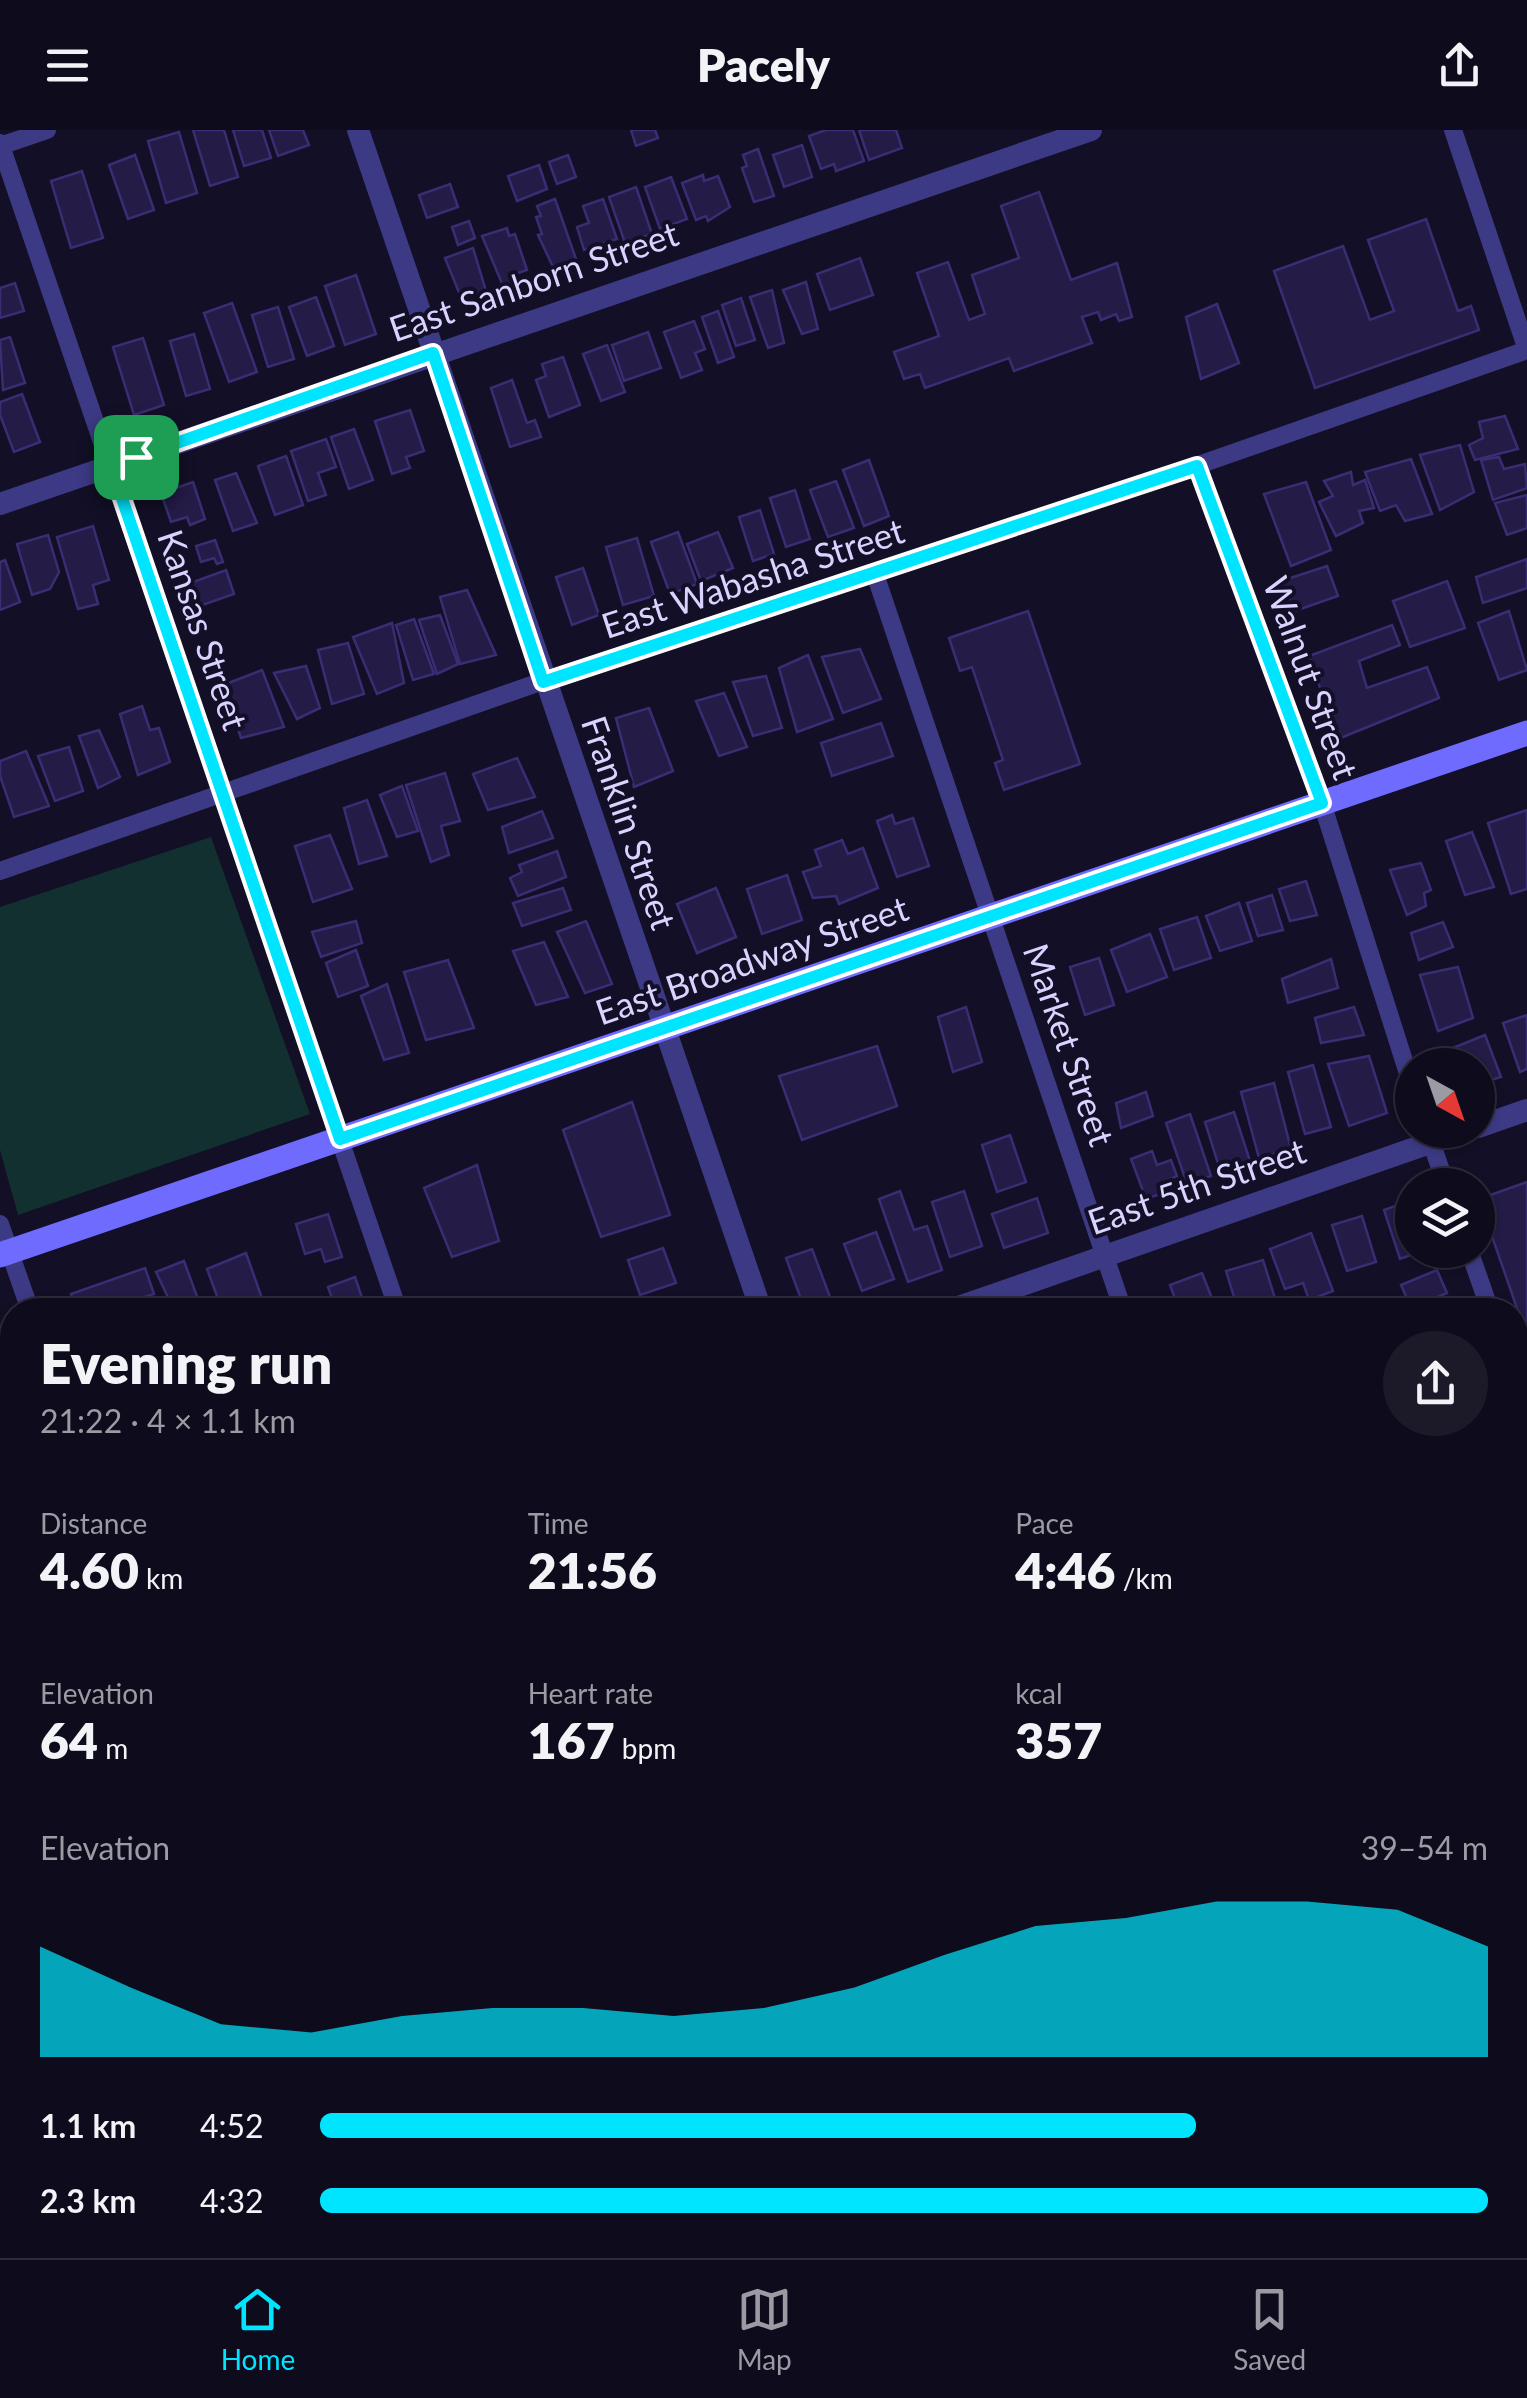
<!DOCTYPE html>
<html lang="en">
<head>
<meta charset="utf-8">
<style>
	:root { --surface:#0e0b1c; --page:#1c1929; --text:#f1f3f6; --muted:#9b9ba3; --line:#2e2b3b; --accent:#00e5ff }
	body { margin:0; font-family:Lato,sans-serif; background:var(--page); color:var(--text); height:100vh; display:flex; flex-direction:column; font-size:38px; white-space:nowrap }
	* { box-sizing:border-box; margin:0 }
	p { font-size:32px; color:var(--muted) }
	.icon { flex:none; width:55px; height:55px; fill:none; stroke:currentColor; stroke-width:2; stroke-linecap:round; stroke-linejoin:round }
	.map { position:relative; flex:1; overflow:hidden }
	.drawer { position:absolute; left:0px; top:1168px; width:1528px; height:962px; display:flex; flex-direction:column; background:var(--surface); border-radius:40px 40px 0 0; box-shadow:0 2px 8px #0004,0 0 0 2px var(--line) }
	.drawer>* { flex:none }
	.needle { width:65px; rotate:140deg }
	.controls { position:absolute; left:1395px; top:918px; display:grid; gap:20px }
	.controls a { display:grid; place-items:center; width:100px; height:100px; border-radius:50%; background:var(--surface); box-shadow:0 2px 8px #0004,0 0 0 2px var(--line); font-size:50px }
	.pin { position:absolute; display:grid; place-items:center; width:85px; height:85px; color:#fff; margin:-42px; border-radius:20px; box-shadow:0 5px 15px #0006 }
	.round { display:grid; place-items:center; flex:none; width:105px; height:105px; border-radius:52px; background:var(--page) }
	.summary { display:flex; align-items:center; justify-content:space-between; height:170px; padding:0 40px }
	h1 { font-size:55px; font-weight:800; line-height:75px }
	.metrics { display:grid; grid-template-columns:repeat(3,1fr); gap:15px; height:170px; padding:10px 40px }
	.metrics div { display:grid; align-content:center }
	.metrics b { font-size:50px; font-weight:800 }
	.metrics small { font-size:28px; font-weight:400 }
	.metrics p { font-size:28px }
	.chart { height:280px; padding:20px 40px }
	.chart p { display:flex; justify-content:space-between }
	.chart svg { width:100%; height:180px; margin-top:10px; fill:var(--accent); opacity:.7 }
	ul { padding:0 40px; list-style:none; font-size:32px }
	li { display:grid; grid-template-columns:160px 120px 1fr; align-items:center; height:75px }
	li i { height:25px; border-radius:12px; background:var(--accent) }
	header { display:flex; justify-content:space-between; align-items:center; height:130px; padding:0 40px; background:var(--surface); font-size:45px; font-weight:800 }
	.tabs { display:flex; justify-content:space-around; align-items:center; height:140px; border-top:2px solid var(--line); background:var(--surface); font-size:28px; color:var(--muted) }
	.tabs a { display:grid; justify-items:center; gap:5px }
	.tabs .active { color:var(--accent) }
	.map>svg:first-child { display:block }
</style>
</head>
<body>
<header><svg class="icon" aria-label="menu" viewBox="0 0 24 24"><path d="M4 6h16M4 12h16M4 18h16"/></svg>Pacely<svg class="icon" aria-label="share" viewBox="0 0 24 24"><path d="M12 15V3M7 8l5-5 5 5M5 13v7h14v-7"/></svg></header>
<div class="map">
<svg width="1527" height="2128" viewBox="0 0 1527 2128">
	<rect width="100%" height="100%" fill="#130f26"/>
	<polygon fill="#12302f" points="211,707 310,984 18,1085 0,1020 0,777"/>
	<g fill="#241b47" stroke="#3b2d73" stroke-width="2.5">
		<polygon points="193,0 224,0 238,47 210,56"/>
		<polygon points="233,0 262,0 271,28 244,36"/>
		<polygon points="269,0 303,0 309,15 278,26"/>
		<polygon points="631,0 655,0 658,8 636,16"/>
		<polygon points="826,0 853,0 864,31 836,41 834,34 821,39 809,6"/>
		<polygon points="859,0 896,0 902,18 869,30"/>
		<polygon points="179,2 197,63 166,73 148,11"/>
		<polygon points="802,15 812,47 784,57 773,25"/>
		<polygon points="758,19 774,66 754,72 742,38 747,36 743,25"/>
		<polygon points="135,25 154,80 128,89 109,35"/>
		<polygon points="568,25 576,47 557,54 549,32"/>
		<polygon points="539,35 547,59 517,71 508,46"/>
		<polygon points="82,41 103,108 71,118 51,51"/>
		<polygon points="703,45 704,51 718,46 730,77 708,91 706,86 696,90 682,53"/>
		<polygon points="671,47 687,89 660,99 645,57"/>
		<polygon points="450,54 458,77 427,88 419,65"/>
		<polygon points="636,57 652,104 625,113 609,67"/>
		<polygon points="1039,62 1071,150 1117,133 1132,187 1119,191 1116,184 1101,190 1098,182 1082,187 1092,213 1014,241 1009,228 925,258 920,244 904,249 894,222 939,206 917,143 948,132 969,190 985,184 972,145 1019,128 1001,76"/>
		<polygon points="555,69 576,129 553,137 538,105 542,104 536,87 541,86 537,76"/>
		<polygon points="603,69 617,109 584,120 577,97 589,93 583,76"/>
		<polygon points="1426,89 1458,181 1471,176 1479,200 1315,258 1274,141 1343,116 1370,190 1394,181 1368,110"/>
		<polygon points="469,91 475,108 458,115 452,97"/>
		<polygon points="507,98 509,106 515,104 527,140 512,145 514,152 503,156 482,106"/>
		<polygon points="473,118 486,161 462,170 445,128"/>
		<polygon points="860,128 873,165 830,180 817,144"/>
		<polygon points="356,145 376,204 345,215 325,156"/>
		<polygon points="806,152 818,199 802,204 783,160"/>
		<polygon points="15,153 24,181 0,188 0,158"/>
		<polygon points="772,160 784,213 768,218 750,167"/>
		<polygon points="316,167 334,216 307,226 289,177"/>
		<polygon points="741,168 755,210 736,216 722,175"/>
		<polygon points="232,173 257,242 229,252 204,183"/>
		<polygon points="1217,174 1239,233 1201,249 1186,187"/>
		<polygon points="278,177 294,229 268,237 252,185"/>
		<polygon points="718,181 734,227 718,233 702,187"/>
		<polygon points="694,191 705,219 695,223 702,240 681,248 664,202"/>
		<polygon points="648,202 661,238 624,251 612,215"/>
		<polygon points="194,204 210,259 186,266 170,211"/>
		<polygon points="10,207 25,253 3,260 0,210"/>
		<polygon points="143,208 164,275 134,285 113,217"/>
		<polygon points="607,215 625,262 601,271 583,224"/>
		<polygon points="563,227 580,275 549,287 536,250 546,246 542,234"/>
		<polygon points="512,250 527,293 535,290 541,307 510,317 491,258"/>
		<polygon points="22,264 40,312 14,322 0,285 0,272"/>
		<polygon points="410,280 424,321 406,327 410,338 392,344 375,291"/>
		<polygon points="1505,286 1518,319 1475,330 1469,315 1483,308 1479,292"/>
		<polygon points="354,299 373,350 349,359 331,307"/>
		<polygon points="326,309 336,337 318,343 326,365 308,371 291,321"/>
		<polygon points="1460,315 1474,362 1440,380 1420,325"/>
		<polygon points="286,326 303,375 275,385 258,336"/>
		<polygon points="1499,327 1504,339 1525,334 1527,358 1493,370 1481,330"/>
		<polygon points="1411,329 1432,384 1405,391 1396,375 1380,381 1365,342"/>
		<polygon points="869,330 889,386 864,396 843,340"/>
		<polygon points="1351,342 1353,355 1365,350 1374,378 1359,381 1363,393 1336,406 1319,372 1333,366 1324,351"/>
		<polygon points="236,343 257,393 233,401 215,350"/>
		<polygon points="836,351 854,398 828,407 810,360"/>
		<polygon points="193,352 205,389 190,395 187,387 171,392 161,363"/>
		<polygon points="1306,352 1331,420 1291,436 1264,364"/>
		<polygon points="795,360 810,409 786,417 770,368"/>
		<polygon points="1527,365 1527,398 1507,405 1495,373"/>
		<polygon points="760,380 774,424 753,431 739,387"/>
		<polygon points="93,396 109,450 93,455 98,474 78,479 57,407"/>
		<polygon points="678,402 697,454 670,464 651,412"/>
		<polygon points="718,402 733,438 701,451 687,414"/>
		<polygon points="48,405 59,442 50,459 32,465 17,414"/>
		<polygon points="637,408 654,466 623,475 606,417"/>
		<polygon points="215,410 223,432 217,434 214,428 201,432 196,416"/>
		<polygon points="1527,429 1527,458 1483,473 1476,447"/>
		<polygon points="5,430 20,472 0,480 0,432"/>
		<polygon points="1327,436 1338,466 1295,481 1281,451"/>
		<polygon points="583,438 599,485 572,495 556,447"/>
		<polygon points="226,440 234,464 194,478 185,455"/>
		<polygon points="1447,451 1465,498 1410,517 1393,471"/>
		<polygon points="467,460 496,525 460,534 440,467"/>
		<polygon points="1028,481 1080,634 1004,660 995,633 1003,630 972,537 960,541 949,508"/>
		<polygon points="1509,481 1527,540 1499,550 1478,493"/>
		<polygon points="440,485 458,534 437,544 419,490"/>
		<polygon points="414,489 434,544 413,550 396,495"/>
		<polygon points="392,493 404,553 377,564 353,507"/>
		<polygon points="1392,495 1400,515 1359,531 1367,558 1427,537 1439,568 1338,609 1309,526"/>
		<polygon points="348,513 364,564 332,574 318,520"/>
		<polygon points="860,519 881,569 843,583 822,527"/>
		<polygon points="808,525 833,589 797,602 779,538"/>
		<polygon points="306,536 320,578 297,589 274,543"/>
		<polygon points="262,540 284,597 241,608 223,555"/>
		<polygon points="766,546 782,598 753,606 733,552"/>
		<polygon points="724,563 747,617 719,626 696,571"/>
		<polygon points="142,576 150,600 159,598 170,632 138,645 120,584"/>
		<polygon points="649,578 673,641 634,657 616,588"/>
		<polygon points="881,593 893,626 832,646 821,613"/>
		<polygon points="99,600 120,647 98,658 79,606"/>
		<polygon points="69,617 83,661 55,671 38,626"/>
		<polygon points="26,621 49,676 14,687 0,646 0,631"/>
		<polygon points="517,628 535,667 488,680 473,644"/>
		<polygon points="445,643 460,691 441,696 449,725 431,732 406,655"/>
		<polygon points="402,656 418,701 397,707 380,665"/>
		<polygon points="367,670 387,726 359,734 344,678"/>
		<polygon points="1527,680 1527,759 1511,764 1488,693"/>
		<polygon points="542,681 553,708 509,723 502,697"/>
		<polygon points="892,685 895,694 913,688 929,736 897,747 877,691"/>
		<polygon points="1472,702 1494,757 1465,765 1446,711"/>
		<polygon points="330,705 352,759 313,772 295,716"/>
		<polygon points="842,710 848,724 863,718 878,758 839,774 836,766 813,768 803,742 821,736 815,720"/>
		<polygon points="557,721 566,747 518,766 510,748 522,742 519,735"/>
		<polygon points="1421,733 1431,760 1424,763 1426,776 1407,785 1390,740"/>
		<polygon points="787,745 802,790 762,804 747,759"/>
		<polygon points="1306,751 1317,785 1290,791 1279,759"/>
		<polygon points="563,758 571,780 522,796 513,773"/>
		<polygon points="716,758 736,807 697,823 677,774"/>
		<polygon points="1272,765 1283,800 1258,806 1247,773"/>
		<polygon points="1239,773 1252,811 1220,821 1206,786"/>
		<polygon points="1197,787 1211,828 1174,840 1160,799"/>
		<polygon points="356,791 362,813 321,827 312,802"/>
		<polygon points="586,791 612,854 585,863 557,802"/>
		<polygon points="1443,792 1453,817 1419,830 1411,803"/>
		<polygon points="1150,804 1167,847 1127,862 1111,820"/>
		<polygon points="544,812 568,867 536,875 513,821"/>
		<polygon points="356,820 368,856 338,867 326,833"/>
		<polygon points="1099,828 1114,875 1085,885 1070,837"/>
		<polygon points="1331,829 1338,858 1288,873 1282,849"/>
		<polygon points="448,830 474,898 426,910 404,842"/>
		<polygon points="1458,837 1473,888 1438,901 1420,845"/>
		<polygon points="387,854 409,923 384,930 361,866"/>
		<polygon points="966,877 982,932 953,942 938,887"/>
		<polygon points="1354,877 1364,905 1321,913 1315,888"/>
		<polygon points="1527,885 1527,939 1520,942 1503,893"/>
		<polygon points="1485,905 1501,947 1478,954 1478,935 1459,935 1453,918"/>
		<polygon points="877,916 897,976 802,1010 779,946"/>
		<polygon points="1369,926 1387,983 1349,996 1328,934"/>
		<polygon points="1313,935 1331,997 1305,1004 1288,942"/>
		<polygon points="1274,953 1291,1019 1259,1028 1241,962"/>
		<polygon points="1146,962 1153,986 1121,998 1116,973"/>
		<polygon points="632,972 670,1085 601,1107 563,1000"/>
		<polygon points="1234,982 1250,1031 1220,1040 1205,992"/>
		<polygon points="1190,984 1211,1046 1187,1054 1166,993"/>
		<polygon points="1010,1005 1026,1052 997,1062 982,1015"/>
		<polygon points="1152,1021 1157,1035 1171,1030 1177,1046 1166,1051 1169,1061 1146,1069 1131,1029"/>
		<polygon points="477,1035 499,1111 452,1127 424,1058"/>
		<polygon points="1527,1052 1527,1207 1479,1069"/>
		<polygon points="900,1061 914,1100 927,1096 942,1140 908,1152 879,1069"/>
		<polygon points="964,1061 982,1116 950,1127 932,1072"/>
		<polygon points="1037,1068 1048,1103 1004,1118 992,1084"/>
		<polygon points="1412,1070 1412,1120 1425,1120 1400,1129 1384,1080"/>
		<polygon points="328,1084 342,1127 325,1132 321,1119 305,1124 296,1094"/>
		<polygon points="1362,1086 1376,1132 1347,1141 1332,1095"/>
		<polygon points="876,1102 894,1149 862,1161 844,1114"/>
		<polygon points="1311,1103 1333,1161 1309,1170 1303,1153 1285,1159 1270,1119"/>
		<polygon points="663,1118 676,1153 640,1165 628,1130"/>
		<polygon points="812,1119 833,1175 821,1180 805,1180 786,1128"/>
		<polygon points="246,1123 264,1174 246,1180 239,1171 221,1177 207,1139"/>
		<polygon points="1263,1130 1278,1178 1238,1180 1226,1141"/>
		<polygon points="184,1131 202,1180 174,1180 156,1142"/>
		<polygon points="145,1138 154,1164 132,1171 135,1180 77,1180 71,1164"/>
		<polygon points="1437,1140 1447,1163 1411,1178 1401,1155"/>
		<polygon points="1202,1143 1215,1176 1179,1180 1170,1155"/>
		<polygon points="355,1147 365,1177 336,1180 328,1157"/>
		<polygon points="12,1284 12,1308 0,1312 0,1289"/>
		<polygon points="1527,1387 1527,1450 1519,1453 1515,1390"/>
		<polygon points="12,1417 12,1460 0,1464 0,1421"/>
		<polygon points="1527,1539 1527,1651 1515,1618 1515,1545"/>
		<polygon points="12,1553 12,1614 8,1615 0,1588 0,1556"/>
		<polygon points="1515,1618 1527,1651 1527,1680 1515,1685"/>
		<polygon points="1522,1749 1527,1762 1526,1810 1515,1780 1515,1752"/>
		<polygon points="1519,1944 1527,1964 1524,2036 1515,2010 1515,1946"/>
		<polygon points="0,1965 12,2006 12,2089 0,2051"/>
		<polygon points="1527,2110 1527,2128 1468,2128 1515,2118"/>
		<polygon points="23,2118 220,2118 191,2128 26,2128"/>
		<polygon points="534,2118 582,2118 585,2128 537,2128"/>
		<polygon points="892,2118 1051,2118 1055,2128 885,2128 882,2120"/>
		<polygon points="1118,2118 1293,2118 1295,2122 1277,2128 1122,2128"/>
	</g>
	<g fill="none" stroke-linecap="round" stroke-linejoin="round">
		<g stroke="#3d3a85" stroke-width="18">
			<polyline points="1453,0 1527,220"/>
			<polyline points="0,13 398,1180"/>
			<polyline points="0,16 47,0"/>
			<polyline points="1197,336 1322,673 1412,956"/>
			<polyline points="875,444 1123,1180"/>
			<polyline points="0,741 543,551 1147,353 1527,220"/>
			<polyline points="1427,1000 1446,1055"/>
			<polyline points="0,1094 30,1180"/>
			<polyline points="1469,1120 1490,1180"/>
			<polyline points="1515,1254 1527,1288"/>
			<polyline points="1515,1345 1527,1341"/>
			<polyline points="1515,1712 1527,1708"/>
			<polyline points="0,1859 12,1854"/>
			<polyline points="351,2118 355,2128"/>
			<polyline points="718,2118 722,2128"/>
			<polyline points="289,2128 320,2118"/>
		</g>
		<g stroke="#3d3a85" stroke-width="22">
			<polyline points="358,0 761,1180"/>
			<polyline points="0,374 1091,0"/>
			<polyline points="1478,997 1527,980"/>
			<polyline points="950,1180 1467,1000"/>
			<polyline points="0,1499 12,1495"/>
			<polyline points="1515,2074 1527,2070"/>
			<polyline points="1077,2118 1080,2128"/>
			<polyline points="1356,2128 1387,2118"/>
		</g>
		<polyline stroke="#6f6bff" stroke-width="25" points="0,1125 1527,603"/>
	</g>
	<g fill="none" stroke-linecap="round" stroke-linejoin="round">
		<defs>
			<polygon id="route" points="433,223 543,552 1197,336 1322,673 340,1009 111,336"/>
		</defs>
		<use href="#route" stroke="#fff" stroke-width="20"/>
		<use href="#route" stroke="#00e5ff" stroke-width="12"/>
	</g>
	<g text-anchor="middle" stroke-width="8" stroke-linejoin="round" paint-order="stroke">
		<g font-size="35" fill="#d9d4ff" stroke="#130f26">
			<text transform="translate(534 152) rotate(-19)" y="12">East Sanborn Street</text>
			<text transform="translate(753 449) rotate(-18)" y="12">East Wabasha Street</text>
			<text transform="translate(202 500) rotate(71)" y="12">Kansas Street</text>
			<text transform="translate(1310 548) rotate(70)" y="12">Walnut Street</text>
			<text transform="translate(628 693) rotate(71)" y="12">Franklin Street</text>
			<text transform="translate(752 831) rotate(-19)" y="12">East Broadway Street</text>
			<text transform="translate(1068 915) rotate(71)" y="12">Market Street</text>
			<text transform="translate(1197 1057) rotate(-19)" y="12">East 5th Street</text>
		</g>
	</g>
</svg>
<div class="controls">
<a><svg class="needle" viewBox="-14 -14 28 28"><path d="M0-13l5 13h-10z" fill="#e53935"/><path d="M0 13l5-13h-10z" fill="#9b9ba3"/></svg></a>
<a><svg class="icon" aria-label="layers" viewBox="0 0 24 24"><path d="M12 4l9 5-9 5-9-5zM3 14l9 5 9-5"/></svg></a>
</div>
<div class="pin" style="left:136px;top:327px;background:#1e9e55"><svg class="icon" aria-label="arrive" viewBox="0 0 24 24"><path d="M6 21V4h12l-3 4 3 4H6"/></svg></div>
<section class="drawer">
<div class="summary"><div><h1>Evening run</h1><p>21:22 · 4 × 1.1 km</p></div><a class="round"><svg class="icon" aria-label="share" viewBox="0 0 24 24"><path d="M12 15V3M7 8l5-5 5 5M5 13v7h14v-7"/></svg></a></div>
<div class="metrics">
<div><p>Distance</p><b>4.60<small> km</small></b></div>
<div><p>Time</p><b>21:56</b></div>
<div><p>Pace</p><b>4:46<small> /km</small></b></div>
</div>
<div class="metrics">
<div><p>Elevation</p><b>64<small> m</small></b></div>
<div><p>Heart rate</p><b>167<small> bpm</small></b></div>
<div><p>kcal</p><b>357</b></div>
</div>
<div class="chart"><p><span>Elevation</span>39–54 m</p>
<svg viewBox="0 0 160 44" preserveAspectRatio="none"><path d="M0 44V17L10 27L20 36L30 38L40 34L50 32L60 32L70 34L80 32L90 27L100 19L110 12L120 10L130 6L140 6L150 8L160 17V44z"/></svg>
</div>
<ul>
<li><b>1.1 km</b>4:52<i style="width:75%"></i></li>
<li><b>2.3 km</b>4:32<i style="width:100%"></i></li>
</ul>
</section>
</div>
<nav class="tabs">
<a class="active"><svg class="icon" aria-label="home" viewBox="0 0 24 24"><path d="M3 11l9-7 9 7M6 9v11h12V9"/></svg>Home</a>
<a><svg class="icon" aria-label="map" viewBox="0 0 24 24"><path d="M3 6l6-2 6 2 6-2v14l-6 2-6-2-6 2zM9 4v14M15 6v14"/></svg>Map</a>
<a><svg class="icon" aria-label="saved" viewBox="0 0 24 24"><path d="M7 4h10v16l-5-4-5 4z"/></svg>Saved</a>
</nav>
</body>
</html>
